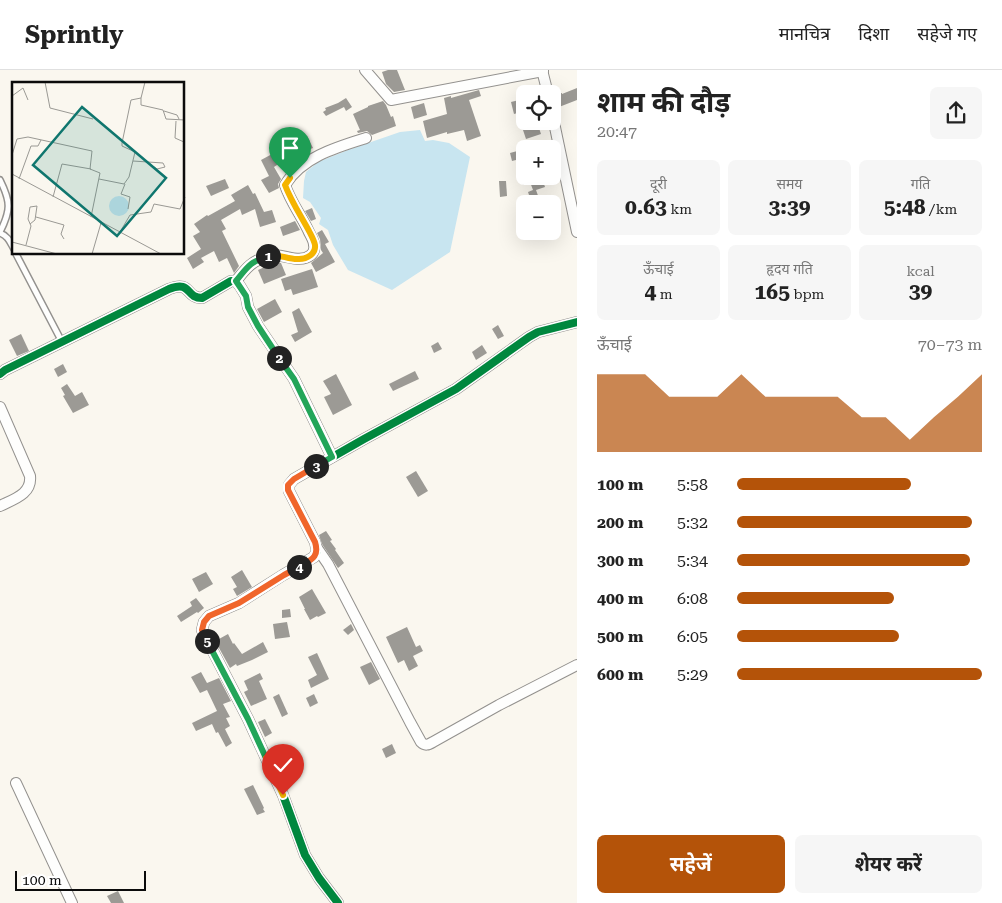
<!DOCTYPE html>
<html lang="hi">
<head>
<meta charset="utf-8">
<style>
	:root { --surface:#fff; --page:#f6f6f6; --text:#222; --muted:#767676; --line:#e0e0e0; --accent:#b45309 }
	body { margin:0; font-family:"Roboto Serif","Noto Sans Devanagari",serif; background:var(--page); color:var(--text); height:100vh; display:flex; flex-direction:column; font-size:19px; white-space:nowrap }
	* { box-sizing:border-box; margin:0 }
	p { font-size:16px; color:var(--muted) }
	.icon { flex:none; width:28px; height:28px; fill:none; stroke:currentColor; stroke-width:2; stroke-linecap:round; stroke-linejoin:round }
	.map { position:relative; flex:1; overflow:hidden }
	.sheet { display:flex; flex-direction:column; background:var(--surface); width:425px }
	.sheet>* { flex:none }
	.fabs { position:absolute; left:516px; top:15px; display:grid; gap:10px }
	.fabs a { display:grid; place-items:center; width:45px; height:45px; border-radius:8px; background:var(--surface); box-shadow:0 5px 20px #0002; font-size:25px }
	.scale { position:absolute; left:15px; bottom:12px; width:131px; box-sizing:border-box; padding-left:5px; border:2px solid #0b0b0b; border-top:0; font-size:14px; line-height:18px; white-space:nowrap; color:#0b0b0b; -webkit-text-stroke:4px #fff; paint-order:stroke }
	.pin { position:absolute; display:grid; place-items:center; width:42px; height:42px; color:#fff; margin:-51px -21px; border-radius:50% 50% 50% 0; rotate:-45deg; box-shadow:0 0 5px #0007 }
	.pin .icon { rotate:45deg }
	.km { position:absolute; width:25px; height:25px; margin:-12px; border-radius:50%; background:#222; color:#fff; font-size:14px; line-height:25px; text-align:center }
	.round { display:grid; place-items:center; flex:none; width:52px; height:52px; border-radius:8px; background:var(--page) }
	.head { display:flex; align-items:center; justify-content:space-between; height:85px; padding:0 20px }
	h1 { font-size:28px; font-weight:700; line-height:38px }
	.figures { display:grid; grid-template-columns:repeat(3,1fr); gap:8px; height:85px; padding:5px 20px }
	.figures div { display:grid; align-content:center; border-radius:8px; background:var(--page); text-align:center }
	.figures b { font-size:21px; font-weight:700 }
	.figures small { font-size:14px; font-weight:400 }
	.figures p { font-size:14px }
	.chart { height:140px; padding:10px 20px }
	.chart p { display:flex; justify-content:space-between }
	.chart svg { width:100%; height:90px; margin-top:5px; fill:var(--accent); opacity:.7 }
	.action { display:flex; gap:10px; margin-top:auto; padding:10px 20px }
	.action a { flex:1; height:58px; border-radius:8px; background:var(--accent); color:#fff; font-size:20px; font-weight:700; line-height:58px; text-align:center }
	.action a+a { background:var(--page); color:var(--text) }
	ul { padding:0 20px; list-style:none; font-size:16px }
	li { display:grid; grid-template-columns:80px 60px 1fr; align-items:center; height:38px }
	li i { height:12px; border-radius:6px; background:var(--accent) }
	header { display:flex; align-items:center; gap:30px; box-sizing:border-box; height:70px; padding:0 25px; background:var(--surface); border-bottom:1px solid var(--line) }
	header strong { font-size:24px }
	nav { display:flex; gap:28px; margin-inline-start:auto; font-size:18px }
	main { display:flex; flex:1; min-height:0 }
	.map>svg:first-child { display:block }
</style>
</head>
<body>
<header>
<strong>Sprintly</strong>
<nav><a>मानचित्र</a><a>दिशा</a><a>सहेजे गए</a></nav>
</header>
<main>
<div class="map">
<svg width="577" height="833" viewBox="0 0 577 833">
	<rect width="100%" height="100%" fill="#faf7ef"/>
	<polygon fill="#c8e5f0" points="420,60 425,71 433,70 449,73 470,87 450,182 392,220 348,200 333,175 328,160 319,154 321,148 310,132 303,128 304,111 306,102 318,92 348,80 400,62"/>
	<g fill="#9c9a95">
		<polygon points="388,0 397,0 405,20 394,22 386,14 382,2"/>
		<polygon points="577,18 577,30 559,37 555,24 562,23 562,24"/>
		<polygon points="479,20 481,26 469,30 481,66 467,71 464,60 447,64 447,62 427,68 423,51 447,44 444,28 451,26 451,28"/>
		<polygon points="346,28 352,37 346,41 344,37 326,46 323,42 326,40 325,38 338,33"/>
		<polygon points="519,30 521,42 514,44 511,32"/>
		<polygon points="383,31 386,35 391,47 393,46 396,56 372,65 367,61 358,63 357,61 360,60 353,44 368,37 368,36"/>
		<polygon points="424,33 427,45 414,49 411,37"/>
		<polygon points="538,55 541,64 526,69 523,60"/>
		<polygon points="307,66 313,78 300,83 295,72"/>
		<polygon points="521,80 525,93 525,115 523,115 516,90 512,91 510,83"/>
		<polygon points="274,83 280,93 274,97 281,109 278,114 279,118 269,123 261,110 269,106 261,90"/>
		<polygon points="542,108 545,117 536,120 541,134 532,134 528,122 533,120 530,112"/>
		<polygon points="225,109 229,118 211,126 206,116"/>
		<polygon points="499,111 506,111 507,126 500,127"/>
		<polygon points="248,115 253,124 255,123 264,142 272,140 276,152 260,157 255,139 242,145 240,139 221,150 226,159 222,161 239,196 234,203 227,188 219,192 214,181 201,188 204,192 193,199 187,188 201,179 193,166 200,162 194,154 207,145 208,146 235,131 231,125"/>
		<polygon points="312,138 316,149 311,151 305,141"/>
		<polygon points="295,151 300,160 283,166 280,157"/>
		<polygon points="322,160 329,172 325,174 335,192 316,202 311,193 323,183 321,180 320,169 317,163"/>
		<polygon points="276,192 281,193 286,205 264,214 258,200"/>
		<polygon points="312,199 318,217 293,225 291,219 285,221 281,209"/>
		<polygon points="275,229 282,242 264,252 257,239"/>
		<polygon points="299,238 312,262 295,272 291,265 298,262 292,242"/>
		<polygon points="498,255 504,266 498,269 492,259"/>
		<polygon points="21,264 29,281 17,286 9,270"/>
		<polygon points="438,272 442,279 434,283 431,276"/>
		<polygon points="482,275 487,283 476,290 472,282"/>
		<polygon points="63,294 67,302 58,307 54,299"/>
		<polygon points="415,301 419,309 393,321 389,314"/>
		<polygon points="336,304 352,335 333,345 324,327 331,324 323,311"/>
		<polygon points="67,314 75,326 82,322 89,335 73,343 63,326 65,325 61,318"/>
		<polygon points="416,401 428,421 418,427 406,407"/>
		<polygon points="326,461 332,470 330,471 336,479 335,480 344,493 338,498 322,474 319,465"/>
		<polygon points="242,500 252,517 237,526 233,519 237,517 231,507"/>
		<polygon points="206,502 213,514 199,522 192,509"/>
		<polygon points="312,519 326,543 318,547 317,546 310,550 304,539 305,539 299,527"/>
		<polygon points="196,528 204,538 198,543 197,542 181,552 177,546 192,536 190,532"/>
		<polygon points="290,539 291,547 282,548 282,540"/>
		<polygon points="287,552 290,567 275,569 273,554"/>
		<polygon points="351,554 354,560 348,565 343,560"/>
		<polygon points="407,557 416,577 420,575 423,581 413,586 418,596 409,601 404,590 398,593 386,567"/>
		<polygon points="228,564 233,574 234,573 242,584 263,572 268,582 252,590 237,596 236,594 230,598 213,567 217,565 219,569"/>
		<polygon points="317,583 329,609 311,618 308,610 317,605 308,587"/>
		<polygon points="371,592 380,609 369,615 360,597"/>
		<polygon points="201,602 207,613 219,608 231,631 223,634 230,647 226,648 230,656 225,659 232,673 226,677 218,662 216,663 212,654 196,661 192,653 217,641 207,620 200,623 191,607"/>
		<polygon points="260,603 263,609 259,611 267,629 251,636 244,622 248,620 244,611"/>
		<polygon points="279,624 288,644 282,647 273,627"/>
		<polygon points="314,624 318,633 310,637 306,628"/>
		<polygon points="265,649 272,663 265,667 258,652"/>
		<polygon points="392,674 396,683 386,688 382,679"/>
		<polygon points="293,696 296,702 292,704 295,710 286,715 280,702"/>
		<polygon points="253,715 264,738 263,739 265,742 257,745 244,719"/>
		<polygon points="118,821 124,833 111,833 107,826"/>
	</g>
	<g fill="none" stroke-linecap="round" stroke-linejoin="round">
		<defs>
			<g id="lane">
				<path d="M0,110C11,132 11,140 0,162"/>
				<path d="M0,163C8,166 10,172 14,179"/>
				<polyline points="16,184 62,272"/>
			</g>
			<g id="street">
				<polyline points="365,0 391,30 543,1"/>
				<polyline points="542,0 548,24"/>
				<polyline points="552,43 577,162"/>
				<path d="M236,211C246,198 253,190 269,186C283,182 298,195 311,185C314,182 315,179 314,175C314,170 310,165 308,160C301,145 290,131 285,115C302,87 337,77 366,68"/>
				<path d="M0,304L5,300L169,219C192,210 185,228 202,228L231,211H236L240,216L246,226L248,237L258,256L294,309L332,387"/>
				<path d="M0,337L30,406C32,424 14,429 0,436"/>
				<path d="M317,478L328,494L410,652L421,672C425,676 428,675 433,672L499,635L577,595"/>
				<polyline points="16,713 72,833"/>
				<polyline points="338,833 319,808 305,785 283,725 248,649 202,560 204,552 209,546 239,533 283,505 314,487 317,481 315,472 289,421 289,415 294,409 364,369 456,319 529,267 538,262 577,252"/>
			</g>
		</defs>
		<use href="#lane" stroke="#93918e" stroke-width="8"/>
		<use href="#street" stroke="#93918e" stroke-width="12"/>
		<use href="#lane" stroke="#fefefd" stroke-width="5"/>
		<use href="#street" stroke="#fefefd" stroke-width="10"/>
		<defs>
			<g id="cycleway">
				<path d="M0,304L5,300L169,219C192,210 185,228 202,228L231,211H236L240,216L246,226L248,237L258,256L294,309L332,387"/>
				<polyline points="338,833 319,808 305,785 283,725 248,649 202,560 204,552 209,546 239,533 283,505 314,487 317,481 315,472 289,421 289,415 294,409 364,369 456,319 529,267 538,262 577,252"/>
			</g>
		</defs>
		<use href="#cycleway" stroke="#fff" stroke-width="11"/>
		<use href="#cycleway" stroke="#00873e" stroke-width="8"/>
	</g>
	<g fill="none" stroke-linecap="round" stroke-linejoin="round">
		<defs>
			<path id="split-1" d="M268,186C279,183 288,190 299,189C307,189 316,184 315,175C314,170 311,165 309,161C301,146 291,131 285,115L290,108"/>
			<path id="split-2" d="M268,186C249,193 249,195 236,211L246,226L248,237L258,256L279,288"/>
			<polyline id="split-3" points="279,288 294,309 332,387 316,396"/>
			<path id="split-4" d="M299,497C310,490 320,488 315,472L288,420V415L294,409L316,396"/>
			<polyline id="split-5" points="207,571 202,560 204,552 209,546 239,533 284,505 299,497"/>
			<polyline id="split-6" points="207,571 248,649 266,688"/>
			<polyline id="split-7" points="266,688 283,725"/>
		</defs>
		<use href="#split-1" stroke="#fff" stroke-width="10"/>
		<use href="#split-2" stroke="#fff" stroke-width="10"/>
		<use href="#split-3" stroke="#fff" stroke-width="10"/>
		<use href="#split-4" stroke="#fff" stroke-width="10"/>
		<use href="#split-5" stroke="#fff" stroke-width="10"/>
		<use href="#split-6" stroke="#fff" stroke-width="10"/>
		<use href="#split-7" stroke="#fff" stroke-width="10"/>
		<use href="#split-1" stroke="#f5b400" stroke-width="6"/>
		<use href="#split-2" stroke="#22a559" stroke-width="6"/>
		<use href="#split-3" stroke="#22a559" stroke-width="6"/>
		<use href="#split-4" stroke="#f0652b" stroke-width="6"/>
		<use href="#split-5" stroke="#f0652b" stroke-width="6"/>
		<use href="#split-6" stroke="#22a559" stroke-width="6"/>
		<use href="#split-7" stroke="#f5b400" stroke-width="6"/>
	</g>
	<g transform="translate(12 12)">
		<rect width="172" height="172" fill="#faf7ef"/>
		<path d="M97 124a10 10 0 1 1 20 0a10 10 0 1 1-20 0Z" fill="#c8e5f0"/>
		<path fill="none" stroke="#9a9994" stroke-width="1" d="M33,0L38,26L81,37M0,14L11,6L16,18M129,16V23L151,28L154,37L173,38M152,29L165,33L167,37M164,39L163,56L172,60M0,73L5,57L16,55L80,69L78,87L88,91L79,135M121,79L151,81L153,85L145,87L138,82M0,92L149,172M7,97L19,64H26L29,58M87,97L112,102L117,95L123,70L110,64V61L119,18L129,16L133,0M113,102L109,112L118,115L116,127M41,115L50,82L79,87M24,135L52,143L49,152L52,157M108,150L118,133L139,130L142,122L168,127L173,115M0,160L45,172M14,163L19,144L16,137L18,125L25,124L23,138L18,142M80,172L89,141"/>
		<path fill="#0f766e" fill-opacity="0.15" stroke="#0f766e" stroke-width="2.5" d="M70,25L154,96L105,154L21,83Z"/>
		<rect width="172" height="172" fill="none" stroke="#0b0b0b" stroke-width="2.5"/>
	</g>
</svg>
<div class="fabs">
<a><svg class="icon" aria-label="locate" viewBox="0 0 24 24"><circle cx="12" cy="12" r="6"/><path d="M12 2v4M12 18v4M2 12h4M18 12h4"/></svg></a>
<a>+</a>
<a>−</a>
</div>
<div class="scale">100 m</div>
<div class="pin" style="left:290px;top:108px;background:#1e9e55"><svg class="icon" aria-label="arrive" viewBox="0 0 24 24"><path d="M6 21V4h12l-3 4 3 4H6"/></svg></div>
<div class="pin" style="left:283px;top:725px;background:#d93025"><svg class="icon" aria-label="check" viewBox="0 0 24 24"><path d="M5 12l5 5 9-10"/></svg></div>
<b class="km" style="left:268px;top:186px">1</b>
<b class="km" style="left:279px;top:288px">2</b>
<b class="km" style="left:316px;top:396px">3</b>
<b class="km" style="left:299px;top:497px">4</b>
<b class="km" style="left:207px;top:571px">5</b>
</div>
<section class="sheet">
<div class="head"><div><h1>शाम की दौड़</h1><p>20:47</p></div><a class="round"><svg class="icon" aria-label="share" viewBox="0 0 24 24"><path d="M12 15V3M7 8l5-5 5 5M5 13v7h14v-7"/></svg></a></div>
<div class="figures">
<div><p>दूरी</p><b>0.63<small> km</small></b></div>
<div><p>समय</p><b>3:39</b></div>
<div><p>गति</p><b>5:48<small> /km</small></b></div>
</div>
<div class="figures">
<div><p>ऊँचाई</p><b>4<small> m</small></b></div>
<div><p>हृदय गति</p><b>165<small> bpm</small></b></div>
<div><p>kcal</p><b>39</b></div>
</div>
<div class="chart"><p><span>ऊँचाई</span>70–73 m</p>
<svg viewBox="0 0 160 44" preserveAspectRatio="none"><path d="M0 44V6L10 6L20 6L30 17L40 17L50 17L60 6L70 17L80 17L90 17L100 17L110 27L120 27L130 38L140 27L150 17L160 6V44z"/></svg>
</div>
<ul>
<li><b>100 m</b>5:58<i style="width:71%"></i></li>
<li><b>200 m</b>5:32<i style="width:96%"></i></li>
<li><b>300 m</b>5:34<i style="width:95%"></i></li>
<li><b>400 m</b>6:08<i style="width:64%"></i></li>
<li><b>500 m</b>6:05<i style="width:66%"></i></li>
<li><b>600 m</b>5:29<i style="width:100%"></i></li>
</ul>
<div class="action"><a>सहेजें</a><a>शेयर करें</a></div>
</section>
</main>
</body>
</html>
